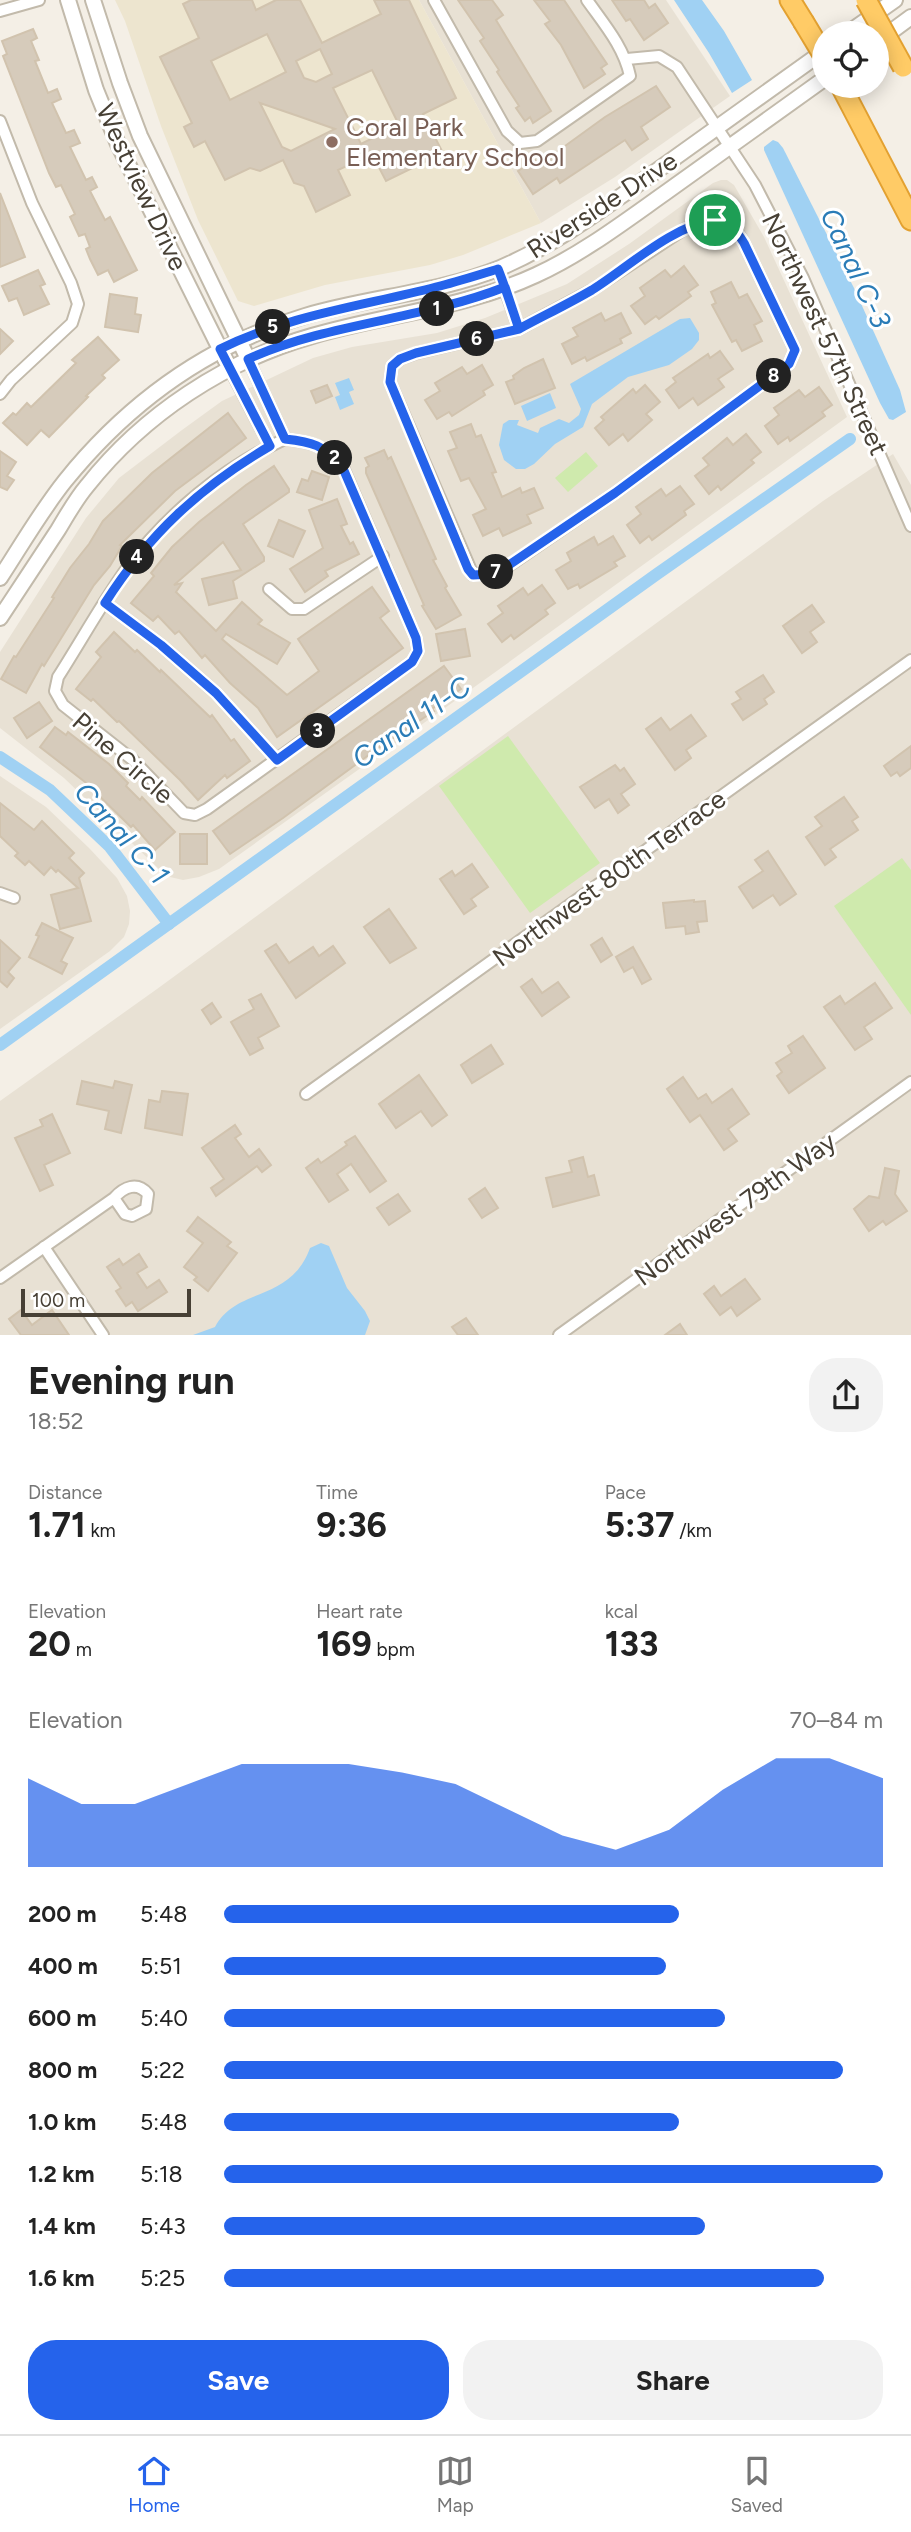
<!DOCTYPE html>
<html lang="en">
<head>
<meta charset="utf-8">
<style>
	:root { --surface:#fff; --page:#f2f2f2; --text:#222; --muted:#767676; --line:#e0e0e0; --accent:#2563eb }
	body { margin:0; font-family:Figtree,sans-serif; background:var(--page); color:var(--text); height:100vh; display:flex; flex-direction:column; font-size:26px; white-space:nowrap }
	* { box-sizing:border-box; margin:0 }
	p { font-size:23px; color:var(--muted) }
	.icon { flex:none; width:38px; height:38px; fill:none; stroke:currentColor; stroke-width:2; stroke-linecap:round; stroke-linejoin:round }
	.map { position:relative; height:1335px; overflow:hidden }
	.side { display:flex; flex-direction:column; background:var(--surface); flex:1 }
	.side>* { flex:none }
	.fabs { position:absolute; left:812px; top:21px; display:grid; gap:14px }
	.fabs a { display:grid; place-items:center; width:77px; height:77px; border-radius:50%; background:var(--surface); box-shadow:0 4px 18px #0003; font-size:35px }
	.scale { position:absolute; left:21px; bottom:18px; width:170px; box-sizing:border-box; padding-left:7px; border:4px solid #474035; border-top:0; font-size:19px; line-height:24px; white-space:nowrap; color:#474035; -webkit-text-stroke:5px #fff; paint-order:stroke }
	.pin { position:absolute; display:grid; place-items:center; width:60px; height:60px; color:#fff; margin:-30px; border:4px solid #fff; border-radius:50%; box-shadow:0 2px 7px #0007 }
	.km { position:absolute; width:35px; height:35px; margin:-18px; border-radius:50%; background:#222; color:#fff; font-size:19px; line-height:35px; text-align:center }
	.round { display:grid; place-items:center; flex:none; width:74px; height:74px; border-radius:28px; background:var(--page) }
	.overview { display:flex; align-items:center; justify-content:space-between; height:119px; padding:0 28px }
	h1 { font-size:38px; font-weight:700; line-height:52px }
	.figures { display:grid; grid-template-columns:repeat(3,1fr); gap:10px; height:119px; padding:7px 28px }
	.figures div { display:grid; align-content:center }
	.figures b { font-size:35px; font-weight:700 }
	.figures small { font-size:19px; font-weight:400 }
	.figures p { font-size:19px }
	.chart { height:196px; padding:14px 28px }
	.chart p { display:flex; justify-content:space-between }
	.chart svg { width:100%; height:126px; margin-top:7px; fill:var(--accent); opacity:.7 }
	.action { display:flex; gap:14px; margin-top:auto; padding:14px 28px }
	.action a { flex:1; height:80px; border-radius:28px; background:var(--accent); color:#fff; font-size:28px; font-weight:700; line-height:80px; text-align:center }
	.action a+a { background:var(--page); color:var(--text) }
	ul { padding:0 28px; list-style:none; font-size:23px }
	li { display:grid; grid-template-columns:112px 84px 1fr; align-items:center; height:52px }
	li i { height:18px; border-radius:9px; background:var(--accent) }
	.menu { display:flex; justify-content:space-around; align-items:center; height:98px; border-top:2px solid var(--line); background:var(--surface); font-size:19px; color:var(--muted) }
	.menu a { display:grid; justify-items:center; gap:4px }
	.menu .active { color:var(--accent) }
	.map>svg:first-child { display:block }
</style>
</head>
<body>
<div class="map">
<svg width="911" height="1335" viewBox="0 0 911 1335">
	<rect width="100%" height="100%" fill="#f4efe6"/>
	<g fill="#e8e1d4">
		<polygon points="419,0 666,0 730,96 615,177 541,223"/>
		<polygon points="721,180 727,180 734,185 764,237 847,417 494,673 219,869 199,877 183,880 170,877 159,869 64,778 0,728 0,652 86,518 119,478 182,430 222,401 313,358 352,347 437,333 485,318 567,284 629,244 713,183"/>
		<polygon points="893,454 911,485 911,1335 0,1335 0,1101 157,989 823,501"/>
		<polygon points="0,776 46,807 89,848 117,878 127,896 130,911 129,924 124,937 110,951 0,1029"/>
	</g>
	<polygon fill="#ede5cf" points="115,0 419,0 541,223 463,255 430,265 325,285 254,306 238,301 198,220 161,126 125,21"/>
	<g fill="#cfeaad">
		<polygon points="586,452 598,466 568,492 555,478"/>
		<polygon points="508,736 600,863 530,913 439,786"/>
		<polygon points="902,858 911,870 911,1015 834,906"/>
	</g>
	<g fill="#a0d1f3">
		<polygon points="674,0 702,0 724,31 752,80 732,93 709,53"/>
		<polygon points="773,140 778,142 783,148 854,288 900,390 906,412 893,420 889,419 880,403 764,150 764,147"/>
		<polygon points="690,318 699,333 699,340 692,349 669,365 628,377 592,404 583,427 555,444 534,464 525,469 516,469 504,460 499,445 503,424 509,420 519,420 517,425 538,433 540,428 559,419 569,423 579,415 581,409 570,384 680,319"/>
		<polygon points="349,378 354,390 349,392 354,404 340,410 335,397 340,395 335,383"/>
		<polygon points="550,393 556,408 527,421 521,406"/>
		<path d="M321,1243L329,1246L347,1288L365,1311L370,1321L365,1335H193L215,1327C237,1286 290,1303 310,1248Z"/>
	</g>
	<g fill="none" stroke-linecap="round" stroke-linejoin="round">
		<g stroke="#a0d1f3" stroke-width="12">
			<polyline points="0,757 50,790 110,847 169,924"/>
			<polyline points="0,1045 657,574 850,439"/>
		</g>
	</g>
	<g fill="#d6cbbb" stroke="#d1c3ae" stroke-width="2" fill-rule="evenodd">
		<path d="M191,0H252L256,10L276,0H300L322,43L381,14L374,0H409L456,98L423,114L443,153L386,181L372,154L338,170L350,195L316,212L304,186L294,183L283,160L260,171L250,168L225,180L205,141L194,147L184,127L192,123L160,57L199,38L183,4ZM267,34L286,72L230,100L211,61ZM320,49L332,74L316,82L304,78L296,61ZM372,70L399,125L361,144L333,88ZM260,103L298,116L335,129L291,151L282,147Z"/>
		<polygon points="458,0 492,0 503,15 496,20 551,111 533,123 530,117 525,121 516,108 519,106 497,72 499,70 480,41 484,38"/>
		<polygon points="534,0 564,0 607,64 601,68 605,74 584,88 561,45 545,24 550,21"/>
		<polygon points="612,0 644,0 649,8 655,4 668,23 644,40 630,19 626,21"/>
		<polygon points="33,29 37,38 31,41 39,60 35,61 48,93 57,89 61,99 52,103 66,133 74,130 80,143 70,147 86,180 92,177 97,187 90,191 105,220 110,217 137,270 114,282 108,270 98,275 90,259 86,249 90,247 85,234 79,236 70,217 75,214 61,185 56,187 49,173 3,56 7,54 2,41"/>
		<polygon points="656,86 670,107 641,127 648,139 632,150 625,140 560,183 557,178 533,194 518,171 535,160 537,164 554,154 605,117"/>
		<polygon points="0,193 25,257 0,267"/>
		<polygon points="684,266 698,285 688,292 691,296 659,319 656,316 645,324 631,306 645,296 640,288 665,270 671,277"/>
		<polygon points="38,270 45,284 40,286 49,304 24,315 17,298 9,301 2,286"/>
		<polygon points="731,282 739,298 747,294 762,321 754,325 762,341 742,351 736,340 732,342 712,305 716,303 711,292"/>
		<polygon points="110,294 137,298 135,314 141,315 138,332 105,327"/>
		<polygon points="601,313 605,321 621,313 631,333 620,339 622,343 587,361 585,357 572,364 562,344 578,336 573,328"/>
		<polygon points="0,329 13,341 0,354"/>
		<polygon points="98,337 119,360 102,375 105,378 86,396 88,397 49,437 41,430 27,445 3,423 13,413 16,415 27,403 31,407 76,363 72,360"/>
		<polygon points="720,351 733,369 718,379 724,387 698,405 693,398 679,408 666,390 676,382 673,378 708,354 710,358"/>
		<polygon points="543,359 555,388 515,404 506,382 514,379 513,376 524,368"/>
		<polygon points="482,365 493,385 483,391 485,395 452,416 449,412 437,419 425,400 440,391 435,383 462,367 467,374"/>
		<polygon points="327,385 332,396 316,403 311,391"/>
		<polygon points="645,385 660,402 646,414 652,420 628,441 623,434 609,445 595,428 604,420 601,417 633,389 636,393"/>
		<polygon points="819,387 832,405 822,412 825,416 790,441 788,437 778,444 765,426 779,415 774,408 799,390 805,397"/>
		<polygon points="228,413 246,438 175,491 120,545 122,546 110,566 94,585 44,666 42,664 26,693 1,679 14,656 16,657 54,598 52,597 70,568 89,544 103,521 152,473"/>
		<polygon points="471,424 476,437 481,435 496,472 492,473 502,497 520,488 522,493 534,488 543,508 527,515 531,523 503,536 499,528 483,536 473,515 486,509 469,478 461,481 448,451 457,448 450,432"/>
		<polygon points="746,434 761,452 751,460 754,463 721,490 718,486 709,494 695,476 709,465 703,458 727,438 733,445"/>
		<polygon points="384,450 388,459 391,457 436,559 433,560 447,586 445,588 461,615 436,629 422,606 424,605 366,473 366,468 369,466 365,458"/>
		<polygon points="0,451 16,462 7,476 14,480 7,490 0,487"/>
		<polygon points="274,466 289,489 289,492 243,524 264,557 264,561 233,581 237,598 209,605 202,579 241,570 223,542 174,585 182,583 176,592 216,631 242,602 262,620 258,624 290,643 277,664 226,634 222,639 287,695 319,671 298,639 372,587 389,611 380,618 403,648 277,737 258,708 230,683 205,655 202,658 179,631 175,634 158,616 153,621 131,603 154,576 151,573 172,547 199,522 246,485"/>
		<polygon points="312,471 329,477 322,500 297,492 302,479 308,481"/>
		<polygon points="680,486 694,504 684,511 686,515 652,540 649,536 640,543 627,525 641,514 636,507 661,489 666,496"/>
		<polygon points="337,499 347,524 341,526 350,544 353,542 359,554 325,571 328,576 305,592 290,569 323,548 309,510"/>
		<polygon points="279,520 305,531 293,557 268,546"/>
		<polygon points="613,536 625,556 614,562 617,566 580,588 578,584 568,589 556,570 571,561 567,553 594,537 598,545"/>
		<polygon points="542,585 555,603 545,610 548,614 514,639 511,635 502,642 488,624 503,613 498,606 523,588 528,595"/>
		<polygon points="812,605 824,622 810,632 817,642 802,653 783,626"/>
		<polygon points="465,629 470,656 441,661 436,634"/>
		<polygon points="114,632 135,652 137,650 160,672 161,670 210,717 212,715 231,741 234,739 250,761 227,778 225,775 198,800 180,780 119,721 117,722 93,699 91,701 76,689 101,657 96,652"/>
		<polygon points="444,666 461,689 432,709 434,711 381,746 283,818 230,854 213,831"/>
		<polygon points="763,675 774,692 764,699 767,704 743,720 732,704 741,699 736,692"/>
		<polygon points="39,702 52,721 27,738 14,718"/>
		<polygon points="691,715 706,736 686,750 691,758 675,770 646,729 661,718 670,730"/>
		<polygon points="55,727 66,735 68,732 109,764 128,783 126,786 140,800 142,797 175,832 155,850 133,825 131,827 85,782 40,747"/>
		<polygon points="911,746 911,768 900,776 897,772 891,776 884,766"/>
		<polygon points="615,765 620,771 624,768 635,784 621,794 629,805 618,813 609,799 595,808 580,787"/>
		<polygon points="844,797 858,817 852,821 858,830 830,849 836,857 825,865 806,837 822,826 815,817"/>
		<polygon points="0,803 34,830 42,821 74,853 69,858 84,873 79,878 91,921 60,929 51,895 78,888 58,870 56,872 51,867 44,875 29,861 25,865 15,856 18,853 0,836"/>
		<rect x="180" y="834" width="27" height="30"/>
		<polygon points="768,851 796,894 780,905 773,895 753,908 739,887 763,871 755,860"/>
		<polygon points="472,864 488,887 471,899 476,906 464,914 440,879 452,871 455,876"/>
		<polygon points="694,900 694,902 705,901 707,921 697,922 699,932 686,934 685,926 666,928 663,903"/>
		<polygon points="389,909 416,948 390,963 364,927"/>
		<polygon points="42,923 73,938 61,961 67,964 62,974 29,957 39,936 36,935"/>
		<polygon points="602,938 612,955 601,962 591,945"/>
		<polygon points="0,940 20,958 8,972 14,978 7,987 0,981"/>
		<polygon points="276,944 289,963 313,947 319,956 333,946 345,963 296,998 265,951"/>
		<polygon points="633,947 651,979 642,984 633,967 624,972 616,957"/>
		<polygon points="532,979 542,993 558,982 569,997 542,1016 521,987"/>
		<polygon points="875,983 892,1008 864,1027 872,1039 855,1050 824,1007 840,996 845,1004"/>
		<polygon points="261,994 279,1026 258,1038 263,1048 250,1055 231,1022 254,1009 249,1000"/>
		<polygon points="212,1003 221,1017 211,1024 202,1010"/>
		<polygon points="803,1036 825,1068 789,1093 777,1076 782,1072 776,1063 792,1053 788,1046"/>
		<polygon points="491,1045 503,1064 472,1083 461,1065"/>
		<polygon points="419,1075 447,1115 432,1126 421,1111 396,1128 379,1104"/>
		<polygon points="683,1077 698,1099 706,1094 712,1103 732,1089 749,1114 728,1129 737,1141 724,1150 700,1115 690,1122 667,1089"/>
		<polygon points="82,1081 113,1088 115,1081 132,1085 121,1133 105,1129 109,1111 77,1104"/>
		<polygon points="162,1091 188,1094 182,1135 145,1128 149,1100 160,1102"/>
		<polygon points="52,1114 70,1153 44,1165 53,1185 40,1191 15,1138 43,1126 40,1120"/>
		<polygon points="235,1125 241,1134 235,1138 249,1157 259,1149 271,1165 262,1172 257,1166 216,1196 211,1188 224,1179 202,1148"/>
		<polygon points="355,1136 386,1181 370,1192 351,1164 337,1174 348,1190 329,1202 306,1168 318,1159 321,1163 347,1145 345,1142"/>
		<polygon points="583,1157 588,1177 594,1175 599,1195 553,1207 546,1178 572,1172 569,1161"/>
		<polygon points="885,1168 899,1171 895,1194 907,1211 886,1225 883,1221 869,1231 854,1209 869,1196 879,1198"/>
		<polygon points="485,1188 498,1208 482,1218 469,1199"/>
		<polygon points="398,1194 410,1211 389,1225 377,1208"/>
		<polygon points="198,1217 231,1242 227,1246 237,1253 208,1291 194,1280 197,1277 184,1267 203,1243 187,1231"/>
		<polygon points="139,1254 147,1267 137,1273 147,1288 159,1280 167,1292 138,1311 132,1302 126,1306 116,1291 121,1288 107,1267 119,1259 123,1265"/>
		<polygon points="745,1279 760,1299 737,1316 731,1307 720,1315 704,1294 714,1286 721,1296"/>
		<polygon points="21,1310 32,1325 52,1310 69,1335 21,1335 9,1319"/>
		<polygon points="466,1318 478,1335 458,1335 452,1327"/>
		<polygon points="680,1324 687,1335 665,1335"/>
	</g>
	<g fill="none" stroke-linecap="round" stroke-linejoin="round">
		<defs>
			<g id="minor">
				<path d="M434,0L507,131L520,143L537,141L630,76C624,47 604,24 587,0"/>
				<polyline points="0,11 39,0"/>
				<polyline points="627,59 659,56 677,67 755,185 803,278 911,526"/>
				<polyline points="0,121 32,203 71,283 78,304 72,323 11,380 0,394"/>
				<path d="M715,221C730,223 736,229 744,243L795,350L789,364L615,493L504,569L492,574L473,575L390,382L392,366L400,359L417,353L519,329L592,290L683,230L701,222Z"/>
				<polyline points="498,269 519,329"/>
				<polyline points="248,359 285,439"/>
				<polyline points="230,369 270,446"/>
				<path d="M285,439C312,442 323,445 342,465L416,638L418,651L412,662L207,809L195,815L184,813L133,760L63,705L55,691L58,677C81,641 102,603 127,568C167,514 224,467 285,439Z"/>
				<polyline points="269,589 292,609 304,609 383,556"/>
				<polyline points="105,603 161,645 216,693 277,760"/>
				<polyline points="0,893 14,898"/>
				<polyline points="306,1094 911,660"/>
				<polyline points="44,1247 103,1335"/>
				<path d="M0,1278L114,1198C124,1187 137,1181 148,1194L146,1209L132,1216L125,1214L114,1198"/>
				<polyline points="559,1335 911,1082"/>
			</g>
			<g id="tertiary">
				<polyline points="68,0 96,90 118,144 230,369"/>
				<polyline points="93,0 120,83 140,136 248,359"/>
				<polyline points="848,33 895,0"/>
				<polyline points="877,42 911,17"/>
				<path d="M0,578C21,546 41,511 65,481C128,403 208,345 305,316C369,297 438,293 500,268C554,245 600,211 648,177C707,135 766,93 824,51"/>
				<path d="M0,618C19,589 39,559 58,530C67,515 76,499 87,486C144,414 225,361 312,336C387,314 465,308 536,275C582,254 624,222 665,193C718,155 771,117 824,79"/>
			</g>
			<g id="motorway">
				<polyline points="790,0 803,21"/>
				<polyline points="841,86 911,220"/>
			</g>
		</defs>
		<use href="#minor" stroke="#c2baab" stroke-width="14"/>
		<use href="#tertiary" stroke="#c2baab" stroke-width="18"/>
		<use href="#motorway" stroke="#e3a131" stroke-width="23"/>
		<use href="#minor" stroke="#fff" stroke-width="10"/>
		<use href="#tertiary" stroke="#fff" stroke-width="14"/>
		<use href="#motorway" stroke="#ffcb66" stroke-width="19"/>
		<defs>
			<g id="motorway-bridge">
				<polyline points="866,0 903,67"/>
				<polyline points="803,21 824,56"/>
			</g>
		</defs>
		<use href="#motorway-bridge" stroke="#e3a131" stroke-width="23" stroke-linecap="butt"/>
		<use href="#motorway-bridge" stroke="#ffcb66" stroke-width="19"/>
	</g>
	<g fill="none" stroke-linecap="round" stroke-linejoin="round">
		<defs>
			<path id="route" d="M715,220C671,226 629,267 592,290C568,304 543,316 519,329L505,287C421,320 331,322 248,359L285,439C313,442 323,445 342,466L416,638L418,651L412,662L277,760L216,693L161,645L105,603C149,534 200,487 270,446L220,349C289,315 363,306 436,287C457,282 478,275 498,269C506,289 512,309 519,329L416,353L400,359L392,366L390,382L468,569L473,575L492,574L503,569L615,493L789,364L795,350L744,243C736,230 730,223 715,220"/>
		</defs>
		<use href="#route" stroke="#fff" stroke-width="14"/>
		<use href="#route" stroke="#2563eb" stroke-width="9"/>
	</g>
	<circle fill="#8d6e63" stroke="#fff" stroke-width="2.5" cx="332" cy="142" r="7"/>
	<g text-anchor="middle" stroke-width="6" stroke-linejoin="round" paint-order="stroke">
		<g font-size="26" fill="#785e54" stroke="#fff" text-anchor="start">
			<text x="346" y="136">Coral Park<tspan x="346" dy="30">Elementary School</tspan></text>
		</g>
		<g font-size="26" fill="#474035" stroke="#fff">
			<text transform="translate(142 187) rotate(65)" y="9">Westview Drive</text>
			<text transform="translate(602 205) rotate(-33)" y="9">Riverside Drive</text>
			<text transform="translate(825 334) rotate(65)" y="9">Northwest 57th Street</text>
			<text transform="translate(123 758) rotate(41)" y="9">Pine Circle</text>
			<text transform="translate(609 878) rotate(-36)" y="9">Northwest 80th Terrace</text>
			<text transform="translate(735 1209) rotate(-36)" y="9">Northwest 79th Way</text>
		</g>
		<g font-size="28" font-style="italic" fill="#2a7cb7" stroke="#fff">
			<text transform="translate(856 268) rotate(65)" y="10">Canal C-3</text>
			<text transform="translate(411 722) rotate(-35)" y="10">Canal 11-C</text>
			<text transform="translate(122 833) rotate(48)" y="10">Canal C-1</text>
		</g>
	</g>
</svg>
<div class="fabs">
<a><svg class="icon" aria-label="locate" viewBox="0 0 24 24"><circle cx="12" cy="12" r="6"/><path d="M12 2v4M12 18v4M2 12h4M18 12h4"/></svg></a>
</div>
<div class="scale">100 m</div>
<div class="pin" style="left:715px;top:220px;background:#1e9e55"><svg class="icon" aria-label="arrive" viewBox="0 0 24 24"><path d="M6 21V4h12l-3 4 3 4H6"/></svg></div>
<b class="km" style="left:437px;top:309px">1</b>
<b class="km" style="left:335px;top:458px">2</b>
<b class="km" style="left:318px;top:731px">3</b>
<b class="km" style="left:137px;top:557px">4</b>
<b class="km" style="left:273px;top:327px">5</b>
<b class="km" style="left:477px;top:339px">6</b>
<b class="km" style="left:496px;top:572px">7</b>
<b class="km" style="left:774px;top:376px">8</b>
</div>
<section class="side">
<div class="overview"><div><h1>Evening run</h1><p>18:52</p></div><a class="round"><svg class="icon" aria-label="share" viewBox="0 0 24 24"><path d="M12 15V3M7 8l5-5 5 5M5 13v7h14v-7"/></svg></a></div>
<div class="figures">
<div><p>Distance</p><b>1.71<small> km</small></b></div>
<div><p>Time</p><b>9:36</b></div>
<div><p>Pace</p><b>5:37<small> /km</small></b></div>
</div>
<div class="figures">
<div><p>Elevation</p><b>20<small> m</small></b></div>
<div><p>Heart rate</p><b>169<small> bpm</small></b></div>
<div><p>kcal</p><b>133</b></div>
</div>
<div class="chart"><p><span>Elevation</span>70–84 m</p>
<svg viewBox="0 0 160 44" preserveAspectRatio="none"><path d="M0 44V13L10 22L20 22L30 15L40 8L50 8L60 8L70 11L80 15L90 24L100 33L110 38L120 31L130 17L140 6L150 6L160 13V44z"/></svg>
</div>
<ul>
<li><b>200 m</b>5:48<i style="width:69%"></i></li>
<li><b>400 m</b>5:51<i style="width:67%"></i></li>
<li><b>600 m</b>5:40<i style="width:76%"></i></li>
<li><b>800 m</b>5:22<i style="width:94%"></i></li>
<li><b>1.0 km</b>5:48<i style="width:69%"></i></li>
<li><b>1.2 km</b>5:18<i style="width:100%"></i></li>
<li><b>1.4 km</b>5:43<i style="width:73%"></i></li>
<li><b>1.6 km</b>5:25<i style="width:91%"></i></li>
</ul>
<div class="action"><a>Save</a><a>Share</a></div>
</section>
<nav class="menu">
<a class="active"><svg class="icon" aria-label="home" viewBox="0 0 24 24"><path d="M3 11l9-7 9 7M6 9v11h12V9"/></svg>Home</a>
<a><svg class="icon" aria-label="map" viewBox="0 0 24 24"><path d="M3 6l6-2 6 2 6-2v14l-6 2-6-2-6 2zM9 4v14M15 6v14"/></svg>Map</a>
<a><svg class="icon" aria-label="saved" viewBox="0 0 24 24"><path d="M7 4h10v16l-5-4-5 4z"/></svg>Saved</a>
</nav>
</body>
</html>
